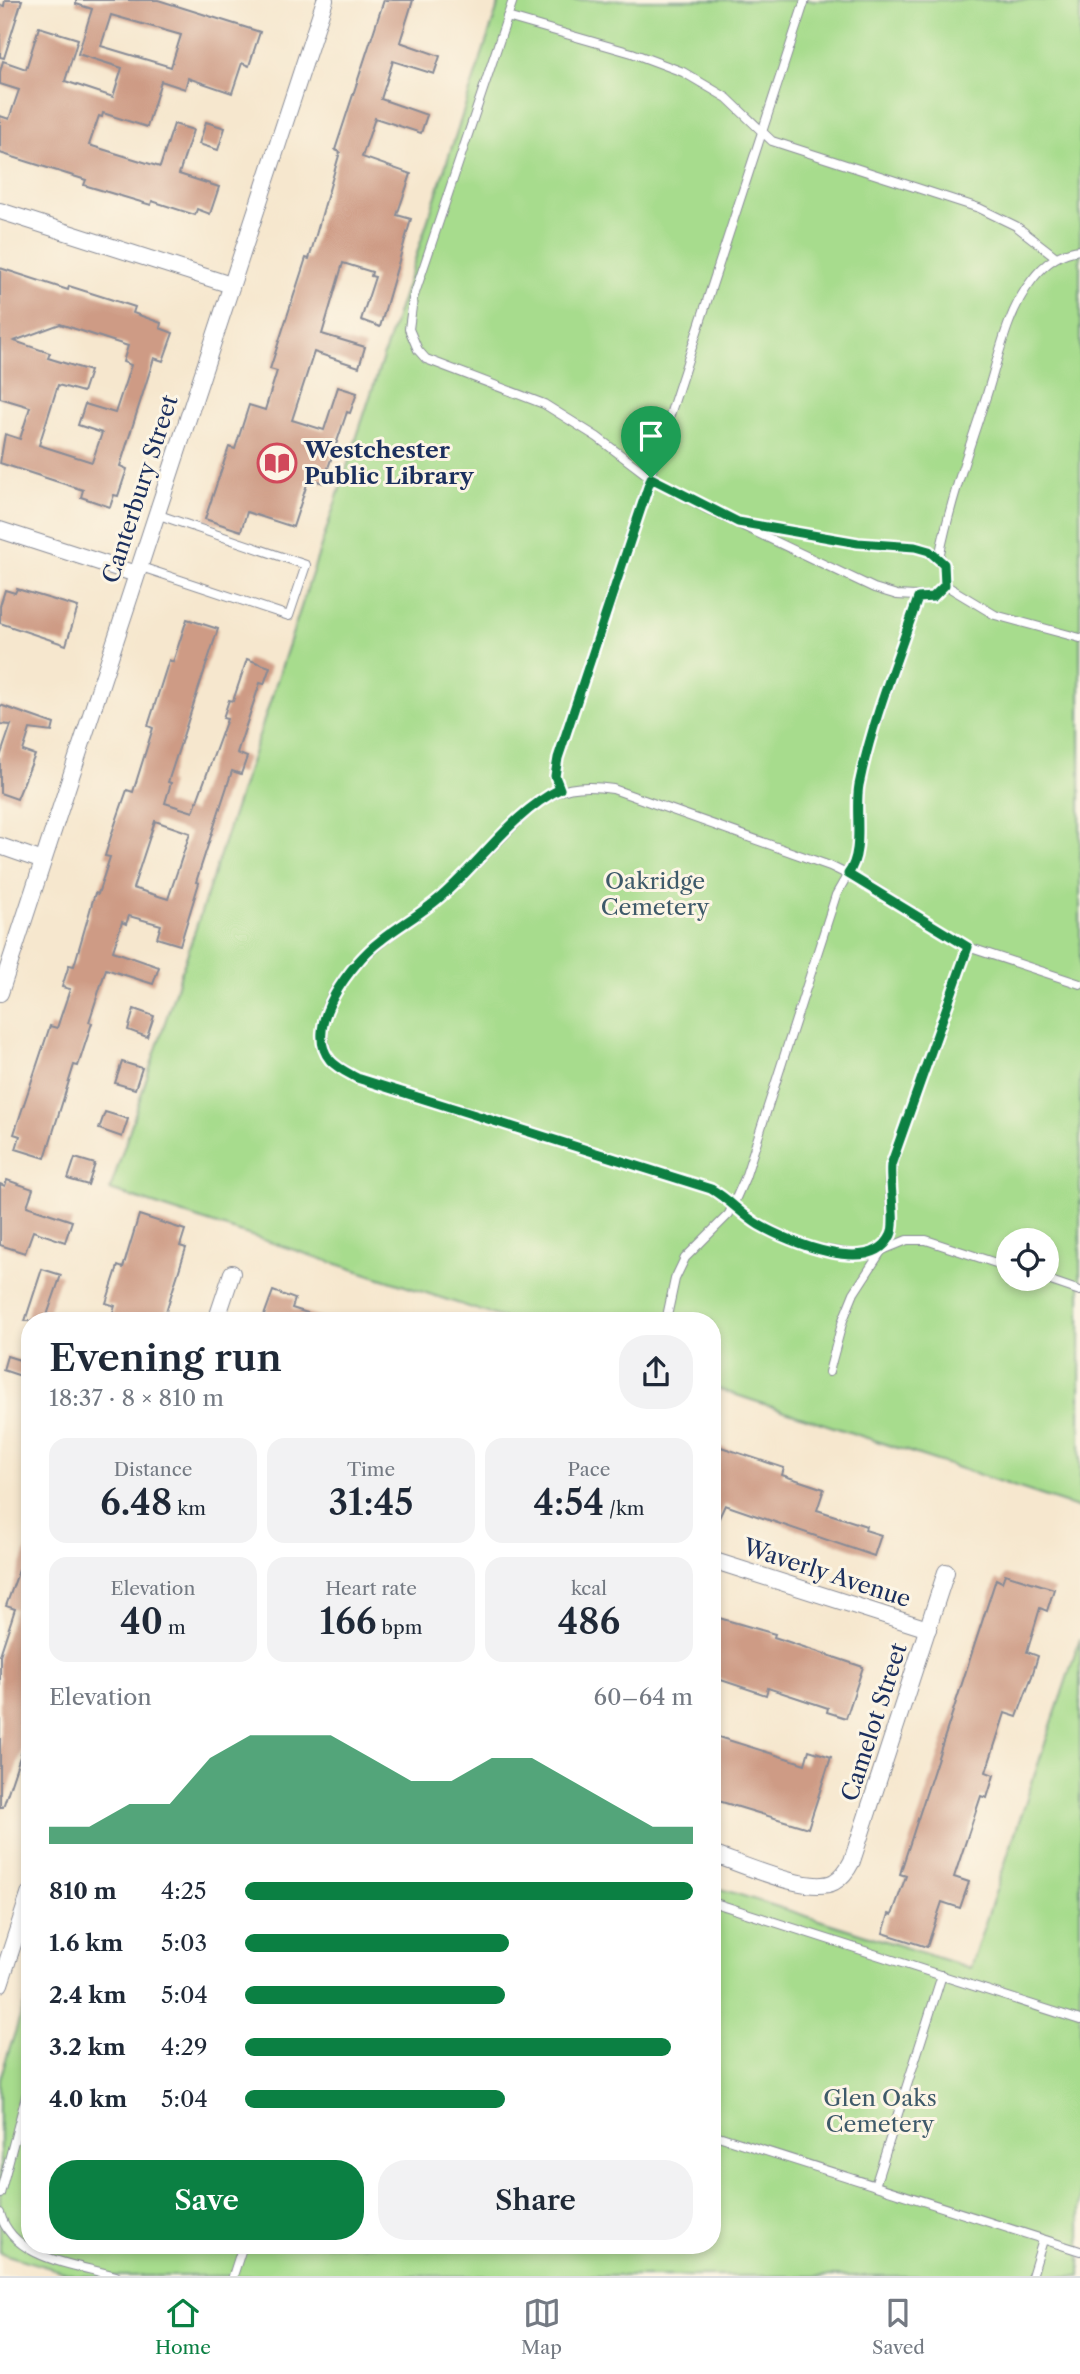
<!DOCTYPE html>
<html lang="en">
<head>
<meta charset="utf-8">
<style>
	:root { --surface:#fff; --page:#f2f2f3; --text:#1f2937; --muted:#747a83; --line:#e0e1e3; --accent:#0b8043 }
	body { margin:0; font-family:"Libre Caslon Text",serif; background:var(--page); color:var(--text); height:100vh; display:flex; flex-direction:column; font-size:26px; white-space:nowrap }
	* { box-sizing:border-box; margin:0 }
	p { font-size:23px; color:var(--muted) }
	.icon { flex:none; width:38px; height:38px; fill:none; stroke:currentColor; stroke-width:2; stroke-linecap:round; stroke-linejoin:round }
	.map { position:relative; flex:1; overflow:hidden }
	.details { position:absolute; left:21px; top:1312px; width:700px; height:942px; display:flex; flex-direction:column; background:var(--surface); border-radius:28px; box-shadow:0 4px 10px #0003 }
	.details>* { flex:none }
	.tools { position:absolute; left:996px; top:1228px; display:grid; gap:14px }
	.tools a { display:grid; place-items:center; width:63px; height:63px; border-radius:50%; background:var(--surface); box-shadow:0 4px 10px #0003; font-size:35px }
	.pin { position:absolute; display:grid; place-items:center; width:60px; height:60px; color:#fff; margin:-72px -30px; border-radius:50% 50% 50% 0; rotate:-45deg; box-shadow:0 0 7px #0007 }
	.pin .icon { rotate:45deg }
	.round { display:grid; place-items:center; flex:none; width:74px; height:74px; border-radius:28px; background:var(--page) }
	.head { display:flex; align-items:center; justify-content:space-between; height:119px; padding:0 28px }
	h1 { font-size:38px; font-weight:600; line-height:52px }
	.figures { display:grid; grid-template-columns:repeat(3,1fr); gap:10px; height:119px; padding:7px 28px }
	.figures div { display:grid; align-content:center; border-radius:18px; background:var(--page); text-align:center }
	.figures b { font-size:35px; font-weight:600 }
	.figures small { font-size:19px; font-weight:400 }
	.figures p { font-size:19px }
	.chart { height:196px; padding:14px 28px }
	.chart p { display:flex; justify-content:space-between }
	.chart svg { width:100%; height:126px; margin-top:7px; fill:var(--accent); opacity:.7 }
	.button { display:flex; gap:14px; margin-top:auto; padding:14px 28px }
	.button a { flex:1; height:80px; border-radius:28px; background:var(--accent); color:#fff; font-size:28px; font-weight:600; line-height:80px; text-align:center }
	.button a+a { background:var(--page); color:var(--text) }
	ul { padding:0 28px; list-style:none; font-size:23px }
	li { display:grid; grid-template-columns:112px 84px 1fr; align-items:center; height:52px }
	li i { height:18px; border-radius:9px; background:var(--accent) }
	.tab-bar { display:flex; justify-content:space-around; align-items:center; height:98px; border-top:2px solid var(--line); background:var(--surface); font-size:19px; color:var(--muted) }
	.tab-bar a { display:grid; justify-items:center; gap:4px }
	.tab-bar .current { color:var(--accent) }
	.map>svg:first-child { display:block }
</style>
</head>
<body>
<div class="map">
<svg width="1080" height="2276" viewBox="0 0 1080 2276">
	<rect width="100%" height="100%" fill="#fcf5e5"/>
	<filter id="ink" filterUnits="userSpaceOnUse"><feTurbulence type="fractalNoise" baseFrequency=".0143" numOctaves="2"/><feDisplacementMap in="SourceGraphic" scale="14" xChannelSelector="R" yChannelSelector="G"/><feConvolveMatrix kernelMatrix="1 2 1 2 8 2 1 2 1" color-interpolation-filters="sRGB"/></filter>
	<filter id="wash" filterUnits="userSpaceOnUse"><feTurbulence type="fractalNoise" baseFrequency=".00686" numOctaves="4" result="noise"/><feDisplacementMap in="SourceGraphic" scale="28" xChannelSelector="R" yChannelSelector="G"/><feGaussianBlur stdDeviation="1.57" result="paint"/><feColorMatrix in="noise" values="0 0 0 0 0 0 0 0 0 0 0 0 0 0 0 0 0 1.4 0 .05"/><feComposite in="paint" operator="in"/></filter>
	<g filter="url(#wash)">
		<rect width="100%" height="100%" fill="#f6e7ce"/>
		<g fill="#a7dc8d" stroke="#618676" stroke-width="2" fill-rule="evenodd">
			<path d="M500,0H1080V1508L712,1387V1321H512L110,1190ZM1008,1241H1046V1279H1008Z"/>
			<polygon points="1080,1639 1080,2276 77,2276 0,2253 0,2078 30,1987 30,2245 712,2245 712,1886 970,1968"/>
		</g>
		<g id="blocks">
			<g fill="#ce9b85" fill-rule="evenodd">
				<polygon points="5,0 22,0 4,58 0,57 0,5 4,6"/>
				<path d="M76,0H158L260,32L249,66L242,63L232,93L188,78L185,89L161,81L147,127L103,113L102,117L99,116L89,145L160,167L174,124L193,130L179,174L219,187L210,214L197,209L195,215L152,201L151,205L84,185L86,180L0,153V116L9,119L19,90L0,84V72L3,61L26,69L39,27L78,39L65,81L113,97L122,68L78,54L92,9L76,4ZM111,15L181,35L171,67L101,46Z"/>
				<polygon points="384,0 413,0 400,42 440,56 434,74 393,61 381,99 427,115 421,133 375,118 362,157 411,174 397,215 411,219 380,327 361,320 375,277 371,276 372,272 343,263 322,334 365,347 359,367 314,352 292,420 324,430 338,387 357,393 350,413 347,412 323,483 309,478 293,527 247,512 241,531 205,519 229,447 235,449 249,405 265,410 277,371 270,369 306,258 309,259 340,152 335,150"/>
				<polygon points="206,122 225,128 218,150 199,144"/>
				<path d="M0,268L68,290L69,286L135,307L133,313L161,323L160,328L173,333L163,361L154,358L120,466L127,469L118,496L114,495L110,507L81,497L83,490L0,463L5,434L20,439L30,407L0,398ZM60,324L128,346L123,362L131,365L115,413L85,404L78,425L102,433L92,462L39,445L58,385L83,392L90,371L48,358L50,353L14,341Z"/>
				<polygon points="17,589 78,607 66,645 0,623 0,606 5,590 15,593"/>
				<path d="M187,619L218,629L168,782L171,783L165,803L193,812L227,719L223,718L229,700L233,701L247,659L270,667L264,684L260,683L237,753L247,757L241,774L232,771L196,882L199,883L180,945L157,938L161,925L129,916L126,924L122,922L113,951L159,967L153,984L106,969L89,1022L92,1023L78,1066L74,1065L45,1158L16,1149L20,1136L14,1134L50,1026L57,1028L70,989L62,987L69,965L74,966L95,893L98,894L110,857L105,856L112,833L127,790L133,792L153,728L148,726L169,660L173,662ZM155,821L190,833L168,899L133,888Z"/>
				<polygon points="0,705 54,724 52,732 30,729 23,751 35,755 17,799 0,793 0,757 11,725 0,724"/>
				<polygon points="134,1009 154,1016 147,1037 128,1030"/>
				<polygon points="122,1062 142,1068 135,1089 115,1083"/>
				<polygon points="105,1112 128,1119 122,1137 99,1129"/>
				<polygon points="75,1158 95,1164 88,1185 68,1179"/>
				<polygon points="7,1180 33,1189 27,1206 72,1221 65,1242 33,1231 25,1253 0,1245 0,1184 5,1186"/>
				<polygon points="139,1215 185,1230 180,1246 186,1248 163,1321 110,1321 115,1306 106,1303 118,1266 123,1268"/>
				<polygon points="42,1269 61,1275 45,1321 25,1321"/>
				<polygon points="273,1291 295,1299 292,1308 323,1318 322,1321 262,1321"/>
				<polygon points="7,1356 26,1362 21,1376 3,1370"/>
				<polygon points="712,1444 784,1468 782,1475 824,1489 817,1510 866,1526 865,1530 881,1535 874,1556 725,1505 712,1533"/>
				<polygon points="27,1548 30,1549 30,1712 24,1725 30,1727 3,1807 0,1807 0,1655 15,1609 6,1606"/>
				<polygon points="1005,1574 1054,1589 1047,1611 1040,1608 1027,1652 1038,1656 1032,1676 1017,1717 1005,1713 986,1772 994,1775 987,1798 981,1796 954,1877 969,1882 960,1908 942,1902 927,1947 883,1933 889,1914 892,1915 906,1876 900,1874 996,1579 1002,1582"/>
				<polygon points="712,1616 775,1634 774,1637 863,1667 846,1718 827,1712 828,1708 768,1688 766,1695 712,1677"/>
				<polygon points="712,1735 805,1764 809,1750 831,1757 808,1828 712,1799"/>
			</g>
		</g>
	</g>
	<g filter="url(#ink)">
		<use href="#blocks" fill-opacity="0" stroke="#888b96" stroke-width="2"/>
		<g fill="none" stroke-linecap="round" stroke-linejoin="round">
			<defs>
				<g id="lane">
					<polyline points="513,0 413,299 409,329 418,350 426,359 544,404 597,437 651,478 705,508 874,588 897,595 933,597 945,585 944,564 928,551 915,547 858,543 738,522"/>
					<polyline points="507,17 632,53 683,72 727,98 772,141 979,208 1016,226 1056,257"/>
					<path d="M939,558C950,502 969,448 987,394C999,356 1007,312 1032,280C1044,264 1059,252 1080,250"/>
					<polyline points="138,566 289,616 306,565 156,514"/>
					<polyline points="945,585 995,615 1080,638"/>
					<polyline points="560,790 555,776 558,759 805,0"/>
					<path d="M1008,1267L926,1240H907L875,1253L859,1255L809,1247L757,1224L711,1189L357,1078L330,1060C294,985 401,932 445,894C475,866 503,836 532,807C558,787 581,784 613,789L830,866L869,885L968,947L1080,984"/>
					<polyline points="1045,1279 1080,1291"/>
					<polyline points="666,1321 675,1279 685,1258 729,1214 745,1178 836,895 856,860 859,788 867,750 918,598"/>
					<polyline points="829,1372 843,1320 854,1293 893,1233 889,1182 891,1165 968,947"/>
					<polyline points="712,1902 1080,2020"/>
					<polyline points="712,2134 1080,2251"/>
					<polyline points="875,2186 942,1975"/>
					<polyline points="0,2194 30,2081"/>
					<path d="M0,2213C13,2260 75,2264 116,2276"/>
					<polyline points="233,2276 243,2245"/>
					<polyline points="1032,2276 1043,2240"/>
				</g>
				<g id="street">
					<polyline points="0,211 231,285"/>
					<polyline points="0,530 136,574"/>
					<polyline points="0,846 43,861"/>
					<polyline points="0,993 325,0"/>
					<polyline points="216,1321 232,1273"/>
					<polyline points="712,1560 928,1629"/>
					<path d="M712,1854C740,1863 809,1895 834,1882C843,1877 848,1869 852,1861L946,1572"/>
					<polyline points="0,1984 30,1892"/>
				</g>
			</defs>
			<use href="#lane" stroke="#888b96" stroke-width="10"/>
			<use href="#street" stroke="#888b96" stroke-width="18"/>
			<use href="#lane" stroke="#fff" stroke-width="8"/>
			<use href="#street" stroke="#fff" stroke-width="16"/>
		</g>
	</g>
	<g fill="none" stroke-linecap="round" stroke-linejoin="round" filter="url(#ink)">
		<defs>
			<path id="route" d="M651,478L738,522L858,543L915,547L929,551L944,564L945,585L933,597L918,598C897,660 872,721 859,785C854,813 865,851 848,874L968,947L891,1165C889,1184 897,1222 891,1235C872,1277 789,1242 759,1225C742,1215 729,1199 711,1189L357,1078C348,1073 337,1068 330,1060C302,1026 353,961 380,941C401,924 425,912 445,893C482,860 515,811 560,789L555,776L558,758Z"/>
		</defs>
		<use href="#route" stroke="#fff" stroke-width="14"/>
		<use href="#route" stroke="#0b8043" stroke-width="9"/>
	</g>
	<defs>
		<symbol id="library-ring" viewBox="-11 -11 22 22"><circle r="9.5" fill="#fcf5e5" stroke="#d1495b" stroke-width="1.5"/><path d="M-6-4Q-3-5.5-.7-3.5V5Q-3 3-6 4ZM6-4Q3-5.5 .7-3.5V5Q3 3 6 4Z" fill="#d1495b"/></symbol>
	</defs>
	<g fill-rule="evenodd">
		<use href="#library-ring" x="255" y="441" width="44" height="44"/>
	</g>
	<g text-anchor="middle" stroke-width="6" stroke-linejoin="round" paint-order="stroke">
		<g font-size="23" font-weight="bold" fill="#1b2f5e" stroke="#fcf5e5" text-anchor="start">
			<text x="304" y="458">Westchester<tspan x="304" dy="26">Public Library</tspan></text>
		</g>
		<g font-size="23" fill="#1b2f5e" stroke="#fcf5e5">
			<text transform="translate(140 489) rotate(-72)" y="8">Canterbury Street</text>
			<text transform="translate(827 1573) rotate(18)" y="8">Waverly Avenue</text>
			<text transform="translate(874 1722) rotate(-72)" y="8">Camelot Street</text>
		</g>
		<g font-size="23" fill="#3e5a6a" stroke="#fcf5e5">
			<text x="655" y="889">Oakridge<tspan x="655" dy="26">Cemetery</tspan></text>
			<text x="880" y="2106">Glen Oaks<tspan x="880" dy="26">Cemetery</tspan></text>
		</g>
	</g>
</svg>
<div class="tools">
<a><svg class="icon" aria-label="locate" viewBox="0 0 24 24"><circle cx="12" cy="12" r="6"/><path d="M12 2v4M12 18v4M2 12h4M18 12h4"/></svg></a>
</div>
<div class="pin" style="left:651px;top:478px;background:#1e9e55"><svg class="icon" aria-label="arrive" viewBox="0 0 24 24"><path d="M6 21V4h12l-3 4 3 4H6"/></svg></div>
<section class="details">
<div class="head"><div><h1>Evening run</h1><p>18:37 · 8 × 810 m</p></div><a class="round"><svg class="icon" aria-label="share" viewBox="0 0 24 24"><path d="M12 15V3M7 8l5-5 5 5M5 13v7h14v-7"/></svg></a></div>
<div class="figures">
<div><p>Distance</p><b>6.48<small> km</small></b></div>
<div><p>Time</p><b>31:45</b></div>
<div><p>Pace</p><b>4:54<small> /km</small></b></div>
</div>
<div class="figures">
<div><p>Elevation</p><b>40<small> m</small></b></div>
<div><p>Heart rate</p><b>166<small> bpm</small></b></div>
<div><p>kcal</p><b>486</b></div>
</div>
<div class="chart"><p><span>Elevation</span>60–64 m</p>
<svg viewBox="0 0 160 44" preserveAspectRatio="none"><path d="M0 44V38L10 38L20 30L30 30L40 14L50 6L60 6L70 6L80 14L90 22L100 22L110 14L120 14L130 22L140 30L150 38L160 38V44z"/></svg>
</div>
<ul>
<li><b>810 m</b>4:25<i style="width:100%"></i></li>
<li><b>1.6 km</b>5:03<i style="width:59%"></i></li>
<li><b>2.4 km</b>5:04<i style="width:58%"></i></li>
<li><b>3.2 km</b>4:29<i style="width:95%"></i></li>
<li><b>4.0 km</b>5:04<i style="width:58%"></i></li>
</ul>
<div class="button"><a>Save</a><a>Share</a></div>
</section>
</div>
<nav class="tab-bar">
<a class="current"><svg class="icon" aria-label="home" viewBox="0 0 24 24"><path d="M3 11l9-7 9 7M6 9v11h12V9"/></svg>Home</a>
<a><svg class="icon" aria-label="map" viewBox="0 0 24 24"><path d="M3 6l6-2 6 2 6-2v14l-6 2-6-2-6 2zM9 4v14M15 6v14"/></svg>Map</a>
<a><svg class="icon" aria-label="saved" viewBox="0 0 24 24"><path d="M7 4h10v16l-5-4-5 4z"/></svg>Saved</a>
</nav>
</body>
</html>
